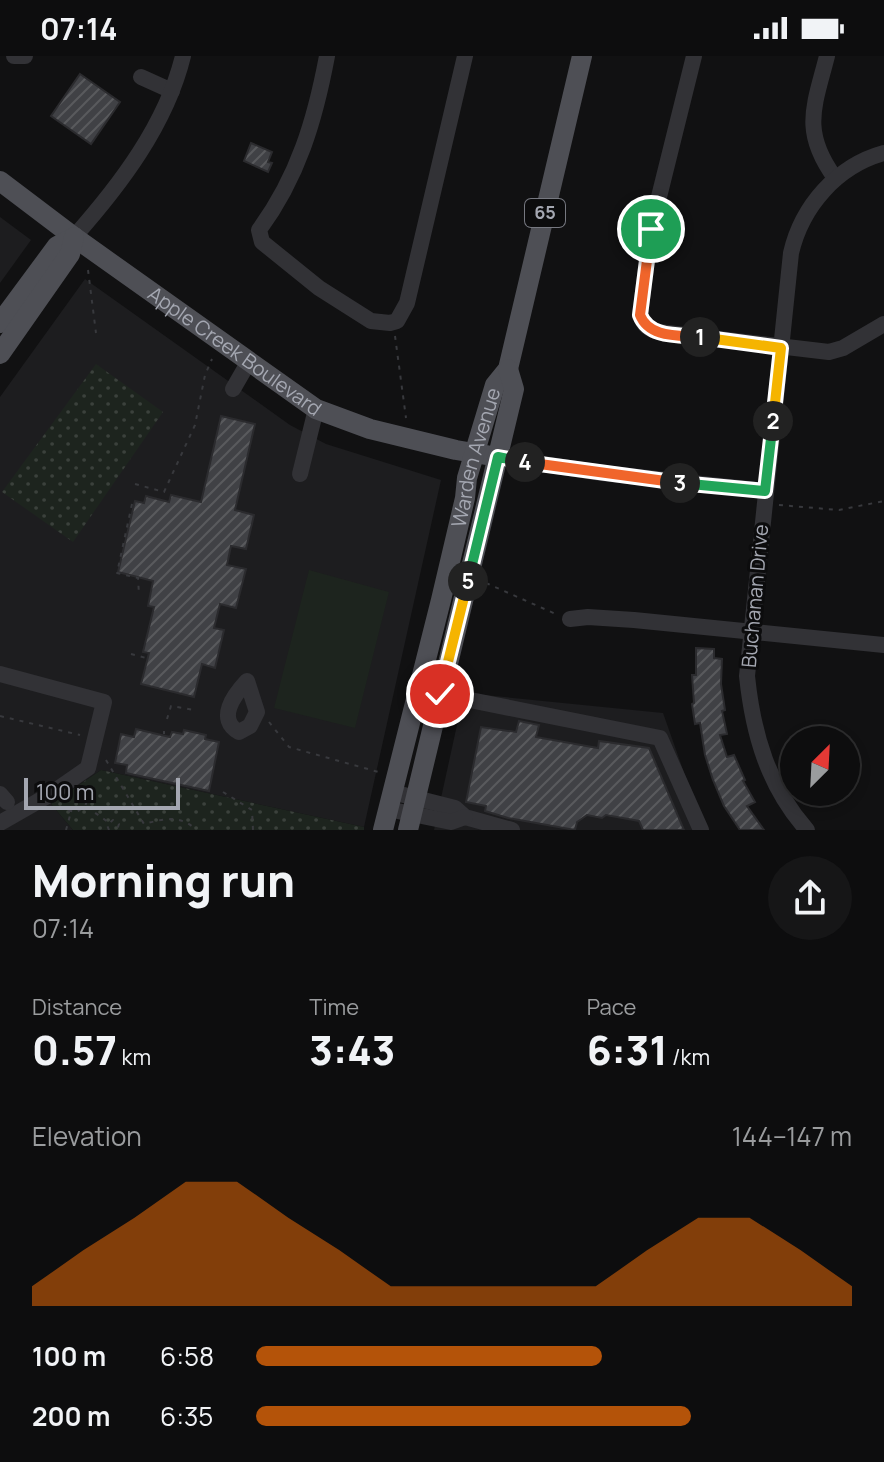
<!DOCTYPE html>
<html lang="en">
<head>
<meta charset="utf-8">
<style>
	:root { --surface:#0d0d0e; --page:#161617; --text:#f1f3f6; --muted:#9a9c9e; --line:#2d2d2e; --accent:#b45309 }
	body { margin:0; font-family:Manrope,sans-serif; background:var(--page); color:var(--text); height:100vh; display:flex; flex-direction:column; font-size:30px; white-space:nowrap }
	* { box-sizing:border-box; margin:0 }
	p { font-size:26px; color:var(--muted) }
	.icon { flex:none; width:44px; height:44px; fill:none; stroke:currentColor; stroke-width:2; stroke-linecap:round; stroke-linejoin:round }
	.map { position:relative; height:774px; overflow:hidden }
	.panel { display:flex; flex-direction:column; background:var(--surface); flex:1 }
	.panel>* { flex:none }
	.needle { width:52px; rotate:24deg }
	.controls { position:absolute; left:780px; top:670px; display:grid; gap:16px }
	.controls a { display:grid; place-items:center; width:80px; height:80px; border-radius:50%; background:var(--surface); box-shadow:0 4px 12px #0003,0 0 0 2px var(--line); font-size:40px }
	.scale { position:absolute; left:24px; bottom:20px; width:156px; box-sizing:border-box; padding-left:8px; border:4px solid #a4a7b1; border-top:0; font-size:22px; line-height:28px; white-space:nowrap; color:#a4a7b1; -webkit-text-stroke:6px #0c0c0d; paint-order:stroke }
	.pin { position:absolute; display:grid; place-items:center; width:68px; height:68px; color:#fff; margin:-34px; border:4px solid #fff; border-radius:50%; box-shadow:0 2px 8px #0007 }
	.km { position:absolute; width:40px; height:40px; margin:-20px; border-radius:50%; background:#222; color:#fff; font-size:22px; line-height:40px; text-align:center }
	.round { display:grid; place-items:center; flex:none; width:84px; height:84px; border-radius:42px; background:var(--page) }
	.headline { display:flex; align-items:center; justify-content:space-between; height:136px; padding:0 32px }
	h1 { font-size:44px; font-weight:800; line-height:60px }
	.stats { display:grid; grid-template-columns:repeat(3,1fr); gap:12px; height:136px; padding:8px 32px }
	.stats div { display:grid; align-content:center }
	.stats b { font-size:40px; font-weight:800 }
	.stats small { font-size:22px; font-weight:400 }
	.stats p { font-size:22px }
	.chart { height:224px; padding:16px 32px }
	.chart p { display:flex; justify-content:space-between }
	.chart svg { width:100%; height:144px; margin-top:8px; fill:var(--accent); opacity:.7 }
	ul { padding:0 32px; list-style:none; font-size:26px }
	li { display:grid; grid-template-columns:128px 96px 1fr; align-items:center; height:60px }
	li i { height:20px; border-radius:10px; background:var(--accent) }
	.status { display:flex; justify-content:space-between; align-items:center; height:56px; padding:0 40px; background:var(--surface); direction:ltr }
	.status svg { height:22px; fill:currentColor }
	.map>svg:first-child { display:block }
</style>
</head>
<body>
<div class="status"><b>07:14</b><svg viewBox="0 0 49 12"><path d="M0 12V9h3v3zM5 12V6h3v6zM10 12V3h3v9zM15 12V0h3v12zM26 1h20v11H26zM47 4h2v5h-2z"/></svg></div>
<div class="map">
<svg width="884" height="774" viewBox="0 0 884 774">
	<defs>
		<pattern id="green-dots" width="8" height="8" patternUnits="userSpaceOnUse" patternTransform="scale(2)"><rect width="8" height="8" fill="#1d241e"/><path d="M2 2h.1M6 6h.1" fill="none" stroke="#3b413c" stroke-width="1.8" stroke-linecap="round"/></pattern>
		<pattern id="building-hatch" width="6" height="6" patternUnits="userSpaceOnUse" patternTransform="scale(2)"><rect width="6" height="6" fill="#404145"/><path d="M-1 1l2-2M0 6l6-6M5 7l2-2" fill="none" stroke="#595a5d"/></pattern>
	</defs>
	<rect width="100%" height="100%" fill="#111112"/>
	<g fill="#1d1d1f">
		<polygon points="0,161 31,184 0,227"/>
		<polygon points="85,223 290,369 326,388 441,424 364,771 101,714 51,748 73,774 0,774 0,341"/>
		<polygon points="464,637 663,657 687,725 708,774 434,774"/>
	</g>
	<g fill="url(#green-dots)">
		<polygon points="96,308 163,356 73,486 2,436"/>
		<polygon points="101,714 364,771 364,774 73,774 51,748"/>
	</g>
	<polygon fill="#1d241e" points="309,514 389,536 355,672 274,652"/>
	<g fill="url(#building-hatch)" stroke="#2b2b2e" stroke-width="2">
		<polygon points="80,18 120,46 91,88 51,60"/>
		<polygon points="251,87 272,96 268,106 272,107 268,116 244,105"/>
		<polygon points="221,360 255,368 235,454 254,459 246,493 231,490 227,509 246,513 236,552 220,548 214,572 224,574 215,612 202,608 194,641 141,628 149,597 143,596 154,551 148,550 153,525 118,516 135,445 144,447 146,440 169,446 171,439 201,446"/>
		<polygon points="696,592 714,593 714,602 722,603 721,628 725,654 722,655 727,678 720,679 727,701 734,699 745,724 743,725 755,746 747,750 764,774 740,774 724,750 713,724 705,699 700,667 695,668 692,648 694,647 692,619 696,619"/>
		<polygon points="519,665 539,669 536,681 598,692 599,685 649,692 684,774 643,774 639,765 606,759 602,762 587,759 577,766 575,774 508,762 485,755 486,750 466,746 481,671 516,676"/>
		<polygon points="136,673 170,681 172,676 183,678 184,674 206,679 205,683 219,686 209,735 126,717 127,709 115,707 121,678 134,681"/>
	</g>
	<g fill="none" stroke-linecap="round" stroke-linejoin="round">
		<g stroke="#38393d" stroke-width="2" stroke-dasharray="4 6" stroke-linecap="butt">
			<polyline points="88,214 96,277"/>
			<polyline points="395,280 406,362"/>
			<polyline points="135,428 164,436 195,369 205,319 212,303"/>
			<polyline points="132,448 117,517 138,522 139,539"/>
			<polyline points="779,449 839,454 884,445"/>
			<polyline points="486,527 558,559"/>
			<polyline points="131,598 146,602"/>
			<polyline points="0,660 80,679"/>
			<polyline points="167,663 171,650 194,654"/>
			<polyline points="269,666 289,691 382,717"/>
			<polyline points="164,678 164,675"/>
			<path d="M106,704L144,768C163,763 181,758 196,774"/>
			<polyline points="223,736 252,754 253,774"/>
			<polyline points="59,751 65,754 77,756 85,750 88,743 83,732"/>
			<polyline points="87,751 108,766"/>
			<polyline points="66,774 71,756"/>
			<polyline points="109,774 107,769 113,764 119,768 117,774"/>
		</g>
		<g stroke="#323236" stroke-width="16">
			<polyline points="14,0 25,0"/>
			<path d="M327,0C315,64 298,121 259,174L262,186L319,232L371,265L390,267L397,265L407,247L465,0"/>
			<path d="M694,0L651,173L640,259C644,270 648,273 659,276L829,296L843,292L884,268"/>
			<path d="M827,0C814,51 801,75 835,122"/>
			<polyline points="141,21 172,35"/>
			<path d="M74,181C120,129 166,69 183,0"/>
			<polyline points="233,333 248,307"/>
			<polyline points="498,401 602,417 765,435"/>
			<polyline points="300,418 316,353"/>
			<polyline points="570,563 588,561 634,564 884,589"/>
			<polyline points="0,618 104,646 88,712 49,739 0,767"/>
			<path d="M247,625L257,656L250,670L239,676C216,663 234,639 247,625Z"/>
			<polyline points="440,638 660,682 701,774"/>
			<polyline points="392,736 455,752 465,761 512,774"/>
			<polyline points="0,738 7,746"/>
			<polyline points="388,753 451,766 465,761"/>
			<path d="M807,774C768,730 753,678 747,620L791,197C802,150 837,110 884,97"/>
		</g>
		<g stroke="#4e4f55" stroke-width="20">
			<path id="s1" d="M0,125L74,181L316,353L370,373L456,394L498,401"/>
			<polyline points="0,267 57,190 74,181"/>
			<polyline points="0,298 70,198 74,181"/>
			<path id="s2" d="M383,774L441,544L465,442L467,422L495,329L508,313L582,0"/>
			<polyline points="408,774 514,333 508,313"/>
		</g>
	</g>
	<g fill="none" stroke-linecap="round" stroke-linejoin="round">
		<defs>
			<path id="split-1" d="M651,173L640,259C649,282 678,279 700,281"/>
			<polyline id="split-2" points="700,281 781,292 773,365"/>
			<polyline id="split-3" points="680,427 765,435 773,365"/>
			<polyline id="split-4" points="525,406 680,427"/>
			<polyline id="split-5" points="468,525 498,401 525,406"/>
			<polyline id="split-6" points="440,638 468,525"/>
		</defs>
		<use href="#split-1" stroke="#fff" stroke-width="16"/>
		<use href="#split-2" stroke="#fff" stroke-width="16"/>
		<use href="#split-3" stroke="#fff" stroke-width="16"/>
		<use href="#split-4" stroke="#fff" stroke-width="16"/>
		<use href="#split-5" stroke="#fff" stroke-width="16"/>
		<use href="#split-6" stroke="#fff" stroke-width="16"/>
		<use href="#split-1" stroke="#f0652b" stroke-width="10"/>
		<use href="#split-2" stroke="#f5b400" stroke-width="10"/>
		<use href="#split-3" stroke="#22a559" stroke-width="10"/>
		<use href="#split-4" stroke="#f0652b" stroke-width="10"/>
		<use href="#split-5" stroke="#22a559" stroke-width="10"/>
		<use href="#split-6" stroke="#f5b400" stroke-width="10"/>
	</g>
	<g text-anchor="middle" stroke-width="6" stroke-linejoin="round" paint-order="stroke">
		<rect fill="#0c0c0d" stroke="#767880" stroke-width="2" x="525" y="143" width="40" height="28" rx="6"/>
		<g font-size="18" font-weight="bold" fill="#a4a7b1">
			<text x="545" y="163">65</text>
		</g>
		<g font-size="20" fill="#a4a7b1" stroke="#0c0c0d">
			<text dy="7" stroke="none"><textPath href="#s1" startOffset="290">Apple Creek Boulevard</textPath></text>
			<text dy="7" stroke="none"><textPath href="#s2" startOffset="384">Warden Avenue</textPath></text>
			<text transform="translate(755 540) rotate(-85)" y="7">Buchanan Drive</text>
		</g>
	</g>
</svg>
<div class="controls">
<a><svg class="needle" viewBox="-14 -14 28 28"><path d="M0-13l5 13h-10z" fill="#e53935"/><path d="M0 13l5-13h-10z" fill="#9a9c9e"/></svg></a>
</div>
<div class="scale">100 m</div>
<div class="pin" style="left:651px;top:173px;background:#1e9e55"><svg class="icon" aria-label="arrive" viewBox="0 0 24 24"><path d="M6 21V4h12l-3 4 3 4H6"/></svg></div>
<div class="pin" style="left:440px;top:638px;background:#d93025"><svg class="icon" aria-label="check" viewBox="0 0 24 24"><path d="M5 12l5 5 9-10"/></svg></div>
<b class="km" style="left:700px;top:281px">1</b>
<b class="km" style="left:773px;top:365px">2</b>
<b class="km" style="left:680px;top:427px">3</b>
<b class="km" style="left:525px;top:406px">4</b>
<b class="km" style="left:468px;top:525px">5</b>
</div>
<section class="panel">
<div class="headline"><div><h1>Morning run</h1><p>07:14</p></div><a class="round"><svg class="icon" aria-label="share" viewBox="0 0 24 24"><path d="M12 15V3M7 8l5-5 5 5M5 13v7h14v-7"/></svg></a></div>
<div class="stats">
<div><p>Distance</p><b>0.57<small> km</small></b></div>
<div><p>Time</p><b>3:43</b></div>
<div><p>Pace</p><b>6:31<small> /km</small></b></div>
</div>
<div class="chart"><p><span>Elevation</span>144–147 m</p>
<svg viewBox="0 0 160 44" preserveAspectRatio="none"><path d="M0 44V38L10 27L20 17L30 6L40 6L50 17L60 27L70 38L80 38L90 38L100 38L110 38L120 27L130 17L140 17L150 27L160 38V44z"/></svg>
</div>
<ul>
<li><b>100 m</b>6:58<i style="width:58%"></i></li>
<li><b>200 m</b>6:35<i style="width:73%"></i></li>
</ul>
</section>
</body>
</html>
